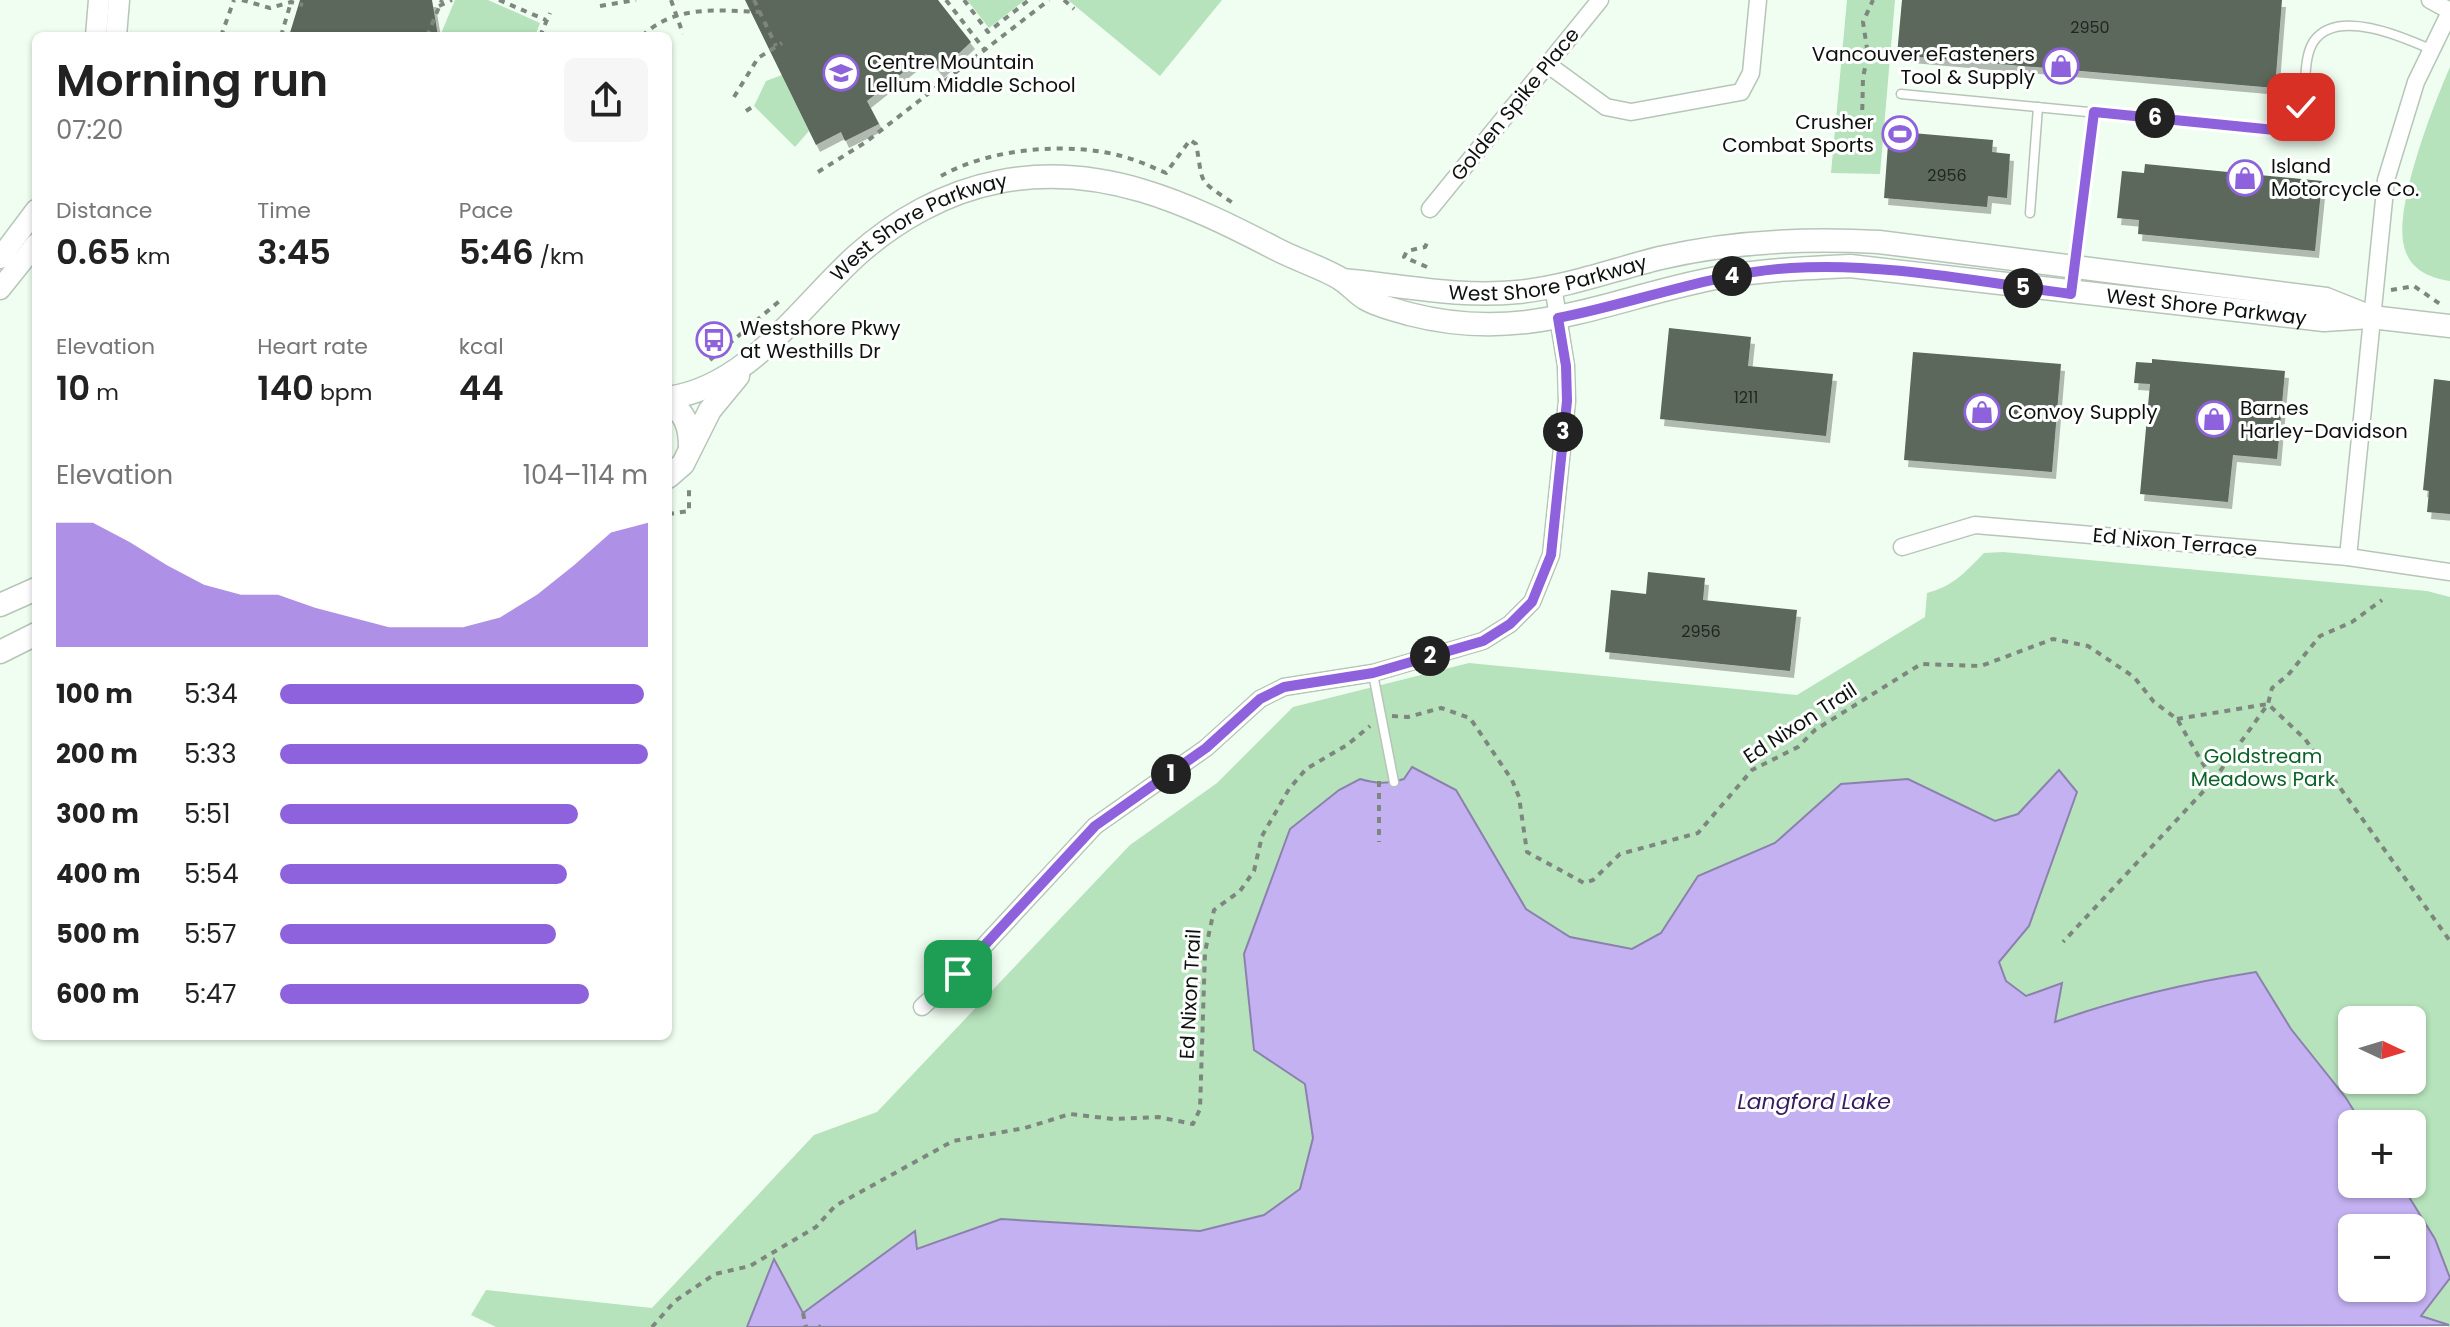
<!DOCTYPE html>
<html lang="en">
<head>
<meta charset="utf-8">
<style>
	:root { --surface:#fff; --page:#f6f6f6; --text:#222; --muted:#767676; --accent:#8d62dc }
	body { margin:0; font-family:Poppins,sans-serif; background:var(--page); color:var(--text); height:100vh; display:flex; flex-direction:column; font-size:30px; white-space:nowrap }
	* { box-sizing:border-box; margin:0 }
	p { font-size:26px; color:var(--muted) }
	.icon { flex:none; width:44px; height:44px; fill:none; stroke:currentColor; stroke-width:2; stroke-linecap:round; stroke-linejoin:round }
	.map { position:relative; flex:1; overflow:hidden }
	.side { position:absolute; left:32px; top:32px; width:640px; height:1008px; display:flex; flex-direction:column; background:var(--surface); border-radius:12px; box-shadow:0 2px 6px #0004 }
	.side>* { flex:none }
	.needle { width:52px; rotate:94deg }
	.buttons { position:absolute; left:2338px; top:1006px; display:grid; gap:16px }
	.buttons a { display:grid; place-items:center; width:88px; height:88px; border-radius:12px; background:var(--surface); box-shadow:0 2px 6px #0004; font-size:40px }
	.pin { position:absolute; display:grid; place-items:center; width:68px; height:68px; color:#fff; margin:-34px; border-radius:16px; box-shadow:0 4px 12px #0006 }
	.km { position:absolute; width:40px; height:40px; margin:-20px; border-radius:50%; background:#222; color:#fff; font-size:22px; line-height:40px; text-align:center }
	.round { display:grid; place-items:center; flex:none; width:84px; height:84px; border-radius:12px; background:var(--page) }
	.summary { display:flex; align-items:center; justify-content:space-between; height:136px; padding:0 24px }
	h1 { font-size:44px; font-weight:600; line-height:60px }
	.stats { display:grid; grid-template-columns:repeat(3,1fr); gap:12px; height:136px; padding:8px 24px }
	.stats div { display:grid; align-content:center }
	.stats b { font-size:34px; font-weight:600 }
	.stats small { font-size:22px; font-weight:400 }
	.stats p { font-size:22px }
	.chart { height:224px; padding:16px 24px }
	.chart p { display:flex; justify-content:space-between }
	.chart svg { width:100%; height:144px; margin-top:8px; fill:var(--accent); opacity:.7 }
	ul { padding:0 24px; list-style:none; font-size:26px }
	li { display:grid; grid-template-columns:128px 96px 1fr; align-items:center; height:60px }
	li i { height:20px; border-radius:10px; background:var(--accent) }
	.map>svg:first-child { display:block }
</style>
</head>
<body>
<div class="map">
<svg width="2450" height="1327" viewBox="0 0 2450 1327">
	<defs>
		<filter id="shadow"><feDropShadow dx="4" dy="7" stdDeviation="0" flood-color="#0004"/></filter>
	</defs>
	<rect width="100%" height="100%" fill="#f0fef1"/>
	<g fill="#b6e3bb" fill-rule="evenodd">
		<polygon points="455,0 488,0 540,23 535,36 440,36"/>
		<polygon points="967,0 1025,0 989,28"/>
		<polygon points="1068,0 1222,0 1160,76"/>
		<polygon points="1847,0 1895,0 1880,174 1831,173"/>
		<path d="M2450,67V281C2429,278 2409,269 2404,246C2394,206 2433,106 2450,67Z"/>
		<polygon points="782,75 809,131 795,147 754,106 766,81"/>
		<path d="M2003,552L2427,591L2450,597V1327L2421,1316L2435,1239L2401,1184H2412V1124H2362L2346,1098L2291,1029L2112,1002L2054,1022L2006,981L1999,962L2029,926L2077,792L2059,770L2018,814L1995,821L1909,780L1841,784L1775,843L1698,876L1661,933L1632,949L1570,937L1526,909L1456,790L1404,779L1379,785L1290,829L1273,881L1254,1050L1305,1084L1313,1138L1301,1189L1264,1215L1200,1231L1001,1219L916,1249L915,1232L803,1313L774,1259L747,1327H496L471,1315L486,1290L652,1308L814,1135L877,1112L1130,845L1217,783L1293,707L1469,663L1797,695L1925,617L1927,593C1954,586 1965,572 1984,553ZM2352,1020H2412V1080H2352Z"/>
	</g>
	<path fill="#c3b1f1" stroke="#8c81ad" stroke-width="2" fill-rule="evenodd" d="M1412,767L1456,790L1526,909L1570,937L1632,949L1661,933L1698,876L1775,843L1841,784L1908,779L1995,821L2018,814L2059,770L2077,792L2029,926L1999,962L2006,981L2026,996L2062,983L2055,1022C2121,998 2187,983 2256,972L2291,1029L2346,1098L2362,1124H2352V1184H2401L2435,1239L2450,1278L2421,1316L2449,1325L747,1327L774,1259L803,1313L915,1231L917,1249L1001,1219L1200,1231L1264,1215L1300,1189L1313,1138L1305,1084L1254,1050L1244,954L1290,829L1339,790L1360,779C1377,784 1387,784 1404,779ZM2352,1228H2412V1288H2352Z"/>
	<g fill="#5b675c" filter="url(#shadow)">
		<polygon points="300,0 432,0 438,36 289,36"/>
		<polygon points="745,0 938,0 971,42 940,71 926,54 867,101 879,124 845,141 841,132 816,145"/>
		<polygon points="1902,0 2282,0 2275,88 1897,55"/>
		<polygon points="1889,131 1993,140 1992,152 2010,154 2007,198 1988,196 1987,207 1884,198"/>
		<polygon points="2145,164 2322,181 2315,251 2138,234 2139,220 2117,218 2122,171 2144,173"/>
		<polygon points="1669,328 1751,337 1748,366 1833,374 1826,436 1660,419"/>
		<polygon points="1913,352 2061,364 2052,472 1904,460"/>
		<polygon points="2152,359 2285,371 2277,459 2233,455 2228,502 2140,494 2150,384 2134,383 2136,362 2152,363"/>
		<polygon points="2434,379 2450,381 2450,514 2427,512 2429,491 2423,490"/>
		<polygon points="1648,572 1705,578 1703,600 1797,610 1790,671 1605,652 1611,590 1646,594"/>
	</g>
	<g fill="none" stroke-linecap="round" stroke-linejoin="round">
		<defs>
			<g id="service">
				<path d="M1901,94L2275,130C2318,122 2296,67 2314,41C2337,8 2403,37 2430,49"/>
				<polyline points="2030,213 2038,107"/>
				<polyline points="2071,289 2094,112"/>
				<polyline points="1373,674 1394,782"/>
			</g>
			<g id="minor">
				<polyline points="2430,0 2450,11"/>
				<polyline points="1547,64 1606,107 1631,112 1741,92 1751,73 1758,0"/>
				<polyline points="1430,209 1600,0"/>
				<polyline points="1902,547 1975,525 2348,557 2450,572"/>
				<polyline points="2348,557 2386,180 2416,82 2450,12"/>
				<polyline points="922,1007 958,974 1095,826 1206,748 1260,699 1284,687 1373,673 1483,641 1510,624 1532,602 1551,555 1567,401 1566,366 1553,286"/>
			</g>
			<g id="tertiary">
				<polyline points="96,36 99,0"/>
				<polyline points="116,36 119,0"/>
				<polyline points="0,258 36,210"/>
				<polyline points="0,289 36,244"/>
			</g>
			<g id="secondary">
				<path id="s1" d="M1342,280C1401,285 1457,298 1518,292C1567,287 1612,270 1660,258C1733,241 1805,238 1879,242L2326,299L2366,315"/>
				<path id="s2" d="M668,398C748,387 800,307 856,256C896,220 946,192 998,182C1100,161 1189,204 1276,249C1297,260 1321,267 1341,279C1350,285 1357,294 1366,299C1378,306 1396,310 1409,314C1529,345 1608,298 1721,277C1763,270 1806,268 1850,266L2324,320L2371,317L2450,326"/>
				<path d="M668,400C685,414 690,425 690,447"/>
				<polyline points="668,477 683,464 710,410 738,376"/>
				<polyline points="0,605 36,589"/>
				<polyline points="0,652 36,634"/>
			</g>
		</defs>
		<use href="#service" stroke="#b7c5b9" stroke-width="11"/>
		<use href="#minor" stroke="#b7c5b9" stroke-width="19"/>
		<use href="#tertiary" stroke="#b7c5b9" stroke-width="23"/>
		<use href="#secondary" stroke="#b7c5b9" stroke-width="25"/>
		<g stroke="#7e877f" stroke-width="4" stroke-dasharray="6 6" stroke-linecap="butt">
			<polyline points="242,0 270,8 291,2 303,5"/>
			<polyline points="499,0 546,20"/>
			<polyline points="671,0 683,34"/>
			<polyline points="754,0 776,46"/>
			<polyline points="946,0 984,49"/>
			<polyline points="964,0 988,32 1029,0"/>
			<polyline points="1064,0 1074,9"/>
			<polyline points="439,6 452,0"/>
			<polyline points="600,6 636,0"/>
			<polyline points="221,36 234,0"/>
			<polyline points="281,36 291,2"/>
			<polyline points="427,36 442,0"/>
			<polyline points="540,36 550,13"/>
			<path d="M642,36C674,5 718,10 760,12"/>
			<polyline points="734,97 758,58 782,43"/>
			<polyline points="746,111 754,106"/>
			<polyline points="1862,122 1863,77 1868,55 1863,22 1873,0"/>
			<polyline points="818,172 866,142 1049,0"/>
			<path d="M941,176C990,148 1071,141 1125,157C1139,161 1152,167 1166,173L1190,140L1196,144C1204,184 1195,178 1233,203"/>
			<polyline points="1427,267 1404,257 1407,251 1425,247 1428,241"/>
			<polyline points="2391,290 2414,286 2440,304"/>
			<polyline points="710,360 783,298"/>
			<polyline points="668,514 689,511 689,486"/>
			<polyline points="1392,716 1408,717 1441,708 1470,718 1512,780 1519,797 1527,852 1584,883 1593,880 1620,854 1698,833 1752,770 1798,747 1815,730 1921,664 1981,666 2053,639 2088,646 2134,677 2154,702 2177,719 2213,781 2063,942"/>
			<polyline points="2177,719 2268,704 2305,739 2450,941"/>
			<polyline points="1379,781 1379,842"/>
			<polyline points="2213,781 2268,704 2272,688 2288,675 2320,636 2352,622 2382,600"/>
			<polyline points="803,1313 806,1327"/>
			<polyline points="652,1327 675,1301 715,1274 750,1266 816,1227 835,1206 953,1141 1025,1128 1070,1114 1113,1119 1158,1117 1193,1124 1200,1109 1205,952 1214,910 1240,891 1254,871 1262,836 1289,789 1306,769 1347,745 1370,726"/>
			<polyline points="819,1327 821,1326"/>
		</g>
		<use href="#service" stroke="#fff" stroke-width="8"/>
		<use href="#minor" stroke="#fff" stroke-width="16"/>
		<use href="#tertiary" stroke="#fff" stroke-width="20"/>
		<use href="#secondary" stroke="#fff" stroke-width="22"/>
	</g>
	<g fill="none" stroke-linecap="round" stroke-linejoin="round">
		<defs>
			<path id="route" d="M958,974L1095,826L1206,748L1260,699L1284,687L1373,673L1483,641L1510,624L1532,602L1551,555L1567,401L1566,366L1558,318C1636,303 1711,273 1791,268C1884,262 1979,282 2071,294L2094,112L2275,130L2286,128L2301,107"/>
		</defs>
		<use href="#route" stroke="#fff" stroke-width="16"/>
		<use href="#route" stroke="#8d62dc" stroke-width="10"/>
	</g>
	<defs>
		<symbol id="shop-ring" viewBox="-11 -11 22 22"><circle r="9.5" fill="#fff" stroke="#8d62dc" stroke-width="1.5"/><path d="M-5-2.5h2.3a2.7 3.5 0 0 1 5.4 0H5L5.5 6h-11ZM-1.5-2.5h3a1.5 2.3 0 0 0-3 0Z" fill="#8d62dc"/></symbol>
		<symbol id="school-ring" viewBox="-11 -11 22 22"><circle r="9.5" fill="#fff" stroke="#8d62dc" stroke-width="1.5"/><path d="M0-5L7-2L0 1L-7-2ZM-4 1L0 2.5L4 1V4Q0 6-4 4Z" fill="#8d62dc"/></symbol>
		<symbol id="stadium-ring" viewBox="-11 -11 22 22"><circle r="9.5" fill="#fff" stroke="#8d62dc" stroke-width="1.5"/><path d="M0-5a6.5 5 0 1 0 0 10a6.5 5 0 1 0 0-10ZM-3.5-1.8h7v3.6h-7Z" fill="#8d62dc"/></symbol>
		<symbol id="bus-ring" viewBox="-11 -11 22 22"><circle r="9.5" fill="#fff" stroke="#8d62dc" stroke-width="1.5"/><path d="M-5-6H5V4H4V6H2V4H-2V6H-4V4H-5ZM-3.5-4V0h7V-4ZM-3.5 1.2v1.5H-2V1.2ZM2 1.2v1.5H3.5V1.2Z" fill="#8d62dc"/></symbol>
	</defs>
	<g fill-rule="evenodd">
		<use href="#shop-ring" x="2041" y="46" width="40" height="40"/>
		<use href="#school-ring" x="821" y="53" width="40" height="40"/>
		<use href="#stadium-ring" x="1880" y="114" width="40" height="40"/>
		<use href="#shop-ring" x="2225" y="158" width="40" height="40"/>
		<use href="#bus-ring" x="694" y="320" width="40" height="40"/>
		<use href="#shop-ring" x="1962" y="392" width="40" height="40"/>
		<use href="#shop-ring" x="2194" y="399" width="40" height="40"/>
	</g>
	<g text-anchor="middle" stroke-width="6" stroke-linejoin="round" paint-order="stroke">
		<g font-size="16" fill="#202722">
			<text x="2090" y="33">2950</text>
			<text x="1947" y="181">2956</text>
			<text x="1746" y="403">1211</text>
			<text x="1701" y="637">2956</text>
		</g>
		<g font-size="20" fill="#0d120e" stroke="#fff" text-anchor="start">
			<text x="2035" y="61" text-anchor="end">Vancouver eFasteners<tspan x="2035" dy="23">Tool &amp; Supply</tspan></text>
			<text x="867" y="69">Centre Mountain<tspan x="867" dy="23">Lellum Middle School</tspan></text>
			<text x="1874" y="129" text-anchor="end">Crusher<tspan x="1874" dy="23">Combat Sports</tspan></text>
			<text x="2271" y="173">Island<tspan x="2271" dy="23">Motorcycle Co.</tspan></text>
			<text x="740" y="335">Westshore Pkwy<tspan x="740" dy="23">at Westhills Dr</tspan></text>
			<text x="2240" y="415">Barnes<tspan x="2240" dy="23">Harley-Davidson</tspan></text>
			<text x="2008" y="419">Convoy Supply</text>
		</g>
		<g font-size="20" fill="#0d120e" stroke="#fff">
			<text transform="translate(1515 104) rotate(-51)" y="7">Golden Spike Place</text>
			<text dy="7" stroke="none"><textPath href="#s2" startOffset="310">West Shore Parkway</textPath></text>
			<text dy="7" stroke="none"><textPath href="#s1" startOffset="208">West Shore Parkway</textPath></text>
			<text dy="7" stroke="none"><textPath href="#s2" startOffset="1650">West Shore Parkway</textPath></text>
			<text transform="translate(2175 542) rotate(5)" y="7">Ed Nixon Terrace</text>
			<text transform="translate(1800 723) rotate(-33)" y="7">Ed Nixon Trail</text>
			<text transform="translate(1190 994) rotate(-87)" y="7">Ed Nixon Trail</text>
		</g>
		<g font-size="20" fill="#0b6328" stroke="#fff">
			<text x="2263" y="763">Goldstream<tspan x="2263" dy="23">Meadows Park</tspan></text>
		</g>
		<g font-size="22" font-style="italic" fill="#381b64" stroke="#fff">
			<text x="1814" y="1109">Langford Lake</text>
		</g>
	</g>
</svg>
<div class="buttons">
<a><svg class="needle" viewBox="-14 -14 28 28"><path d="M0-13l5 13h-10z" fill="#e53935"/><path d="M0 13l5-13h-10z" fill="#767676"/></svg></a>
<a>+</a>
<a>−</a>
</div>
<div class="pin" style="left:958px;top:974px;background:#1e9e55"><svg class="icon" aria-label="arrive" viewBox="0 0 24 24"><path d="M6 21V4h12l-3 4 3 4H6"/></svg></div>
<div class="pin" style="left:2301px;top:107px;background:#d93025"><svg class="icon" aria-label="check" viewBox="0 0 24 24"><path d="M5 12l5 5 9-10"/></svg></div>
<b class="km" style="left:1171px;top:774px">1</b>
<b class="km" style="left:1430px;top:656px">2</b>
<b class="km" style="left:1563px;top:432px">3</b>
<b class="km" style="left:1732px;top:276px">4</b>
<b class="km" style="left:2023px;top:288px">5</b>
<b class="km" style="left:2155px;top:118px">6</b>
<section class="side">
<div class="summary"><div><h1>Morning run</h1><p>07:20</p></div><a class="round"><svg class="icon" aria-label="share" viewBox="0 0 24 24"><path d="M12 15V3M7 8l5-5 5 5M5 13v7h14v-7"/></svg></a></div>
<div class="stats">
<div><p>Distance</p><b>0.65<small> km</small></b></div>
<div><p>Time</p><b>3:45</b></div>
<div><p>Pace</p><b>5:46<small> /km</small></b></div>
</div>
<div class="stats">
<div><p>Elevation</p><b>10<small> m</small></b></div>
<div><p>Heart rate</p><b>140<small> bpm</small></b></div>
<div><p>kcal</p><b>44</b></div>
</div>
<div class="chart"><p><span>Elevation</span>104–114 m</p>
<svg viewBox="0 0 160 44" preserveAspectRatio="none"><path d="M0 44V6L10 6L20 12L30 19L40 25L50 28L60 28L70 32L80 35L90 38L100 38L110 38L120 35L130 28L140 19L150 9L160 6V44z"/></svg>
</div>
<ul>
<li><b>100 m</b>5:34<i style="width:99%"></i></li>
<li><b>200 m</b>5:33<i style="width:100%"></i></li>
<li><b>300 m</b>5:51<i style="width:81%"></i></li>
<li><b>400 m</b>5:54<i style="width:78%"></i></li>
<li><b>500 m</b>5:57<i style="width:75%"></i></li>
<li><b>600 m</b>5:47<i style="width:84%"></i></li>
</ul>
</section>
</div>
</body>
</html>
